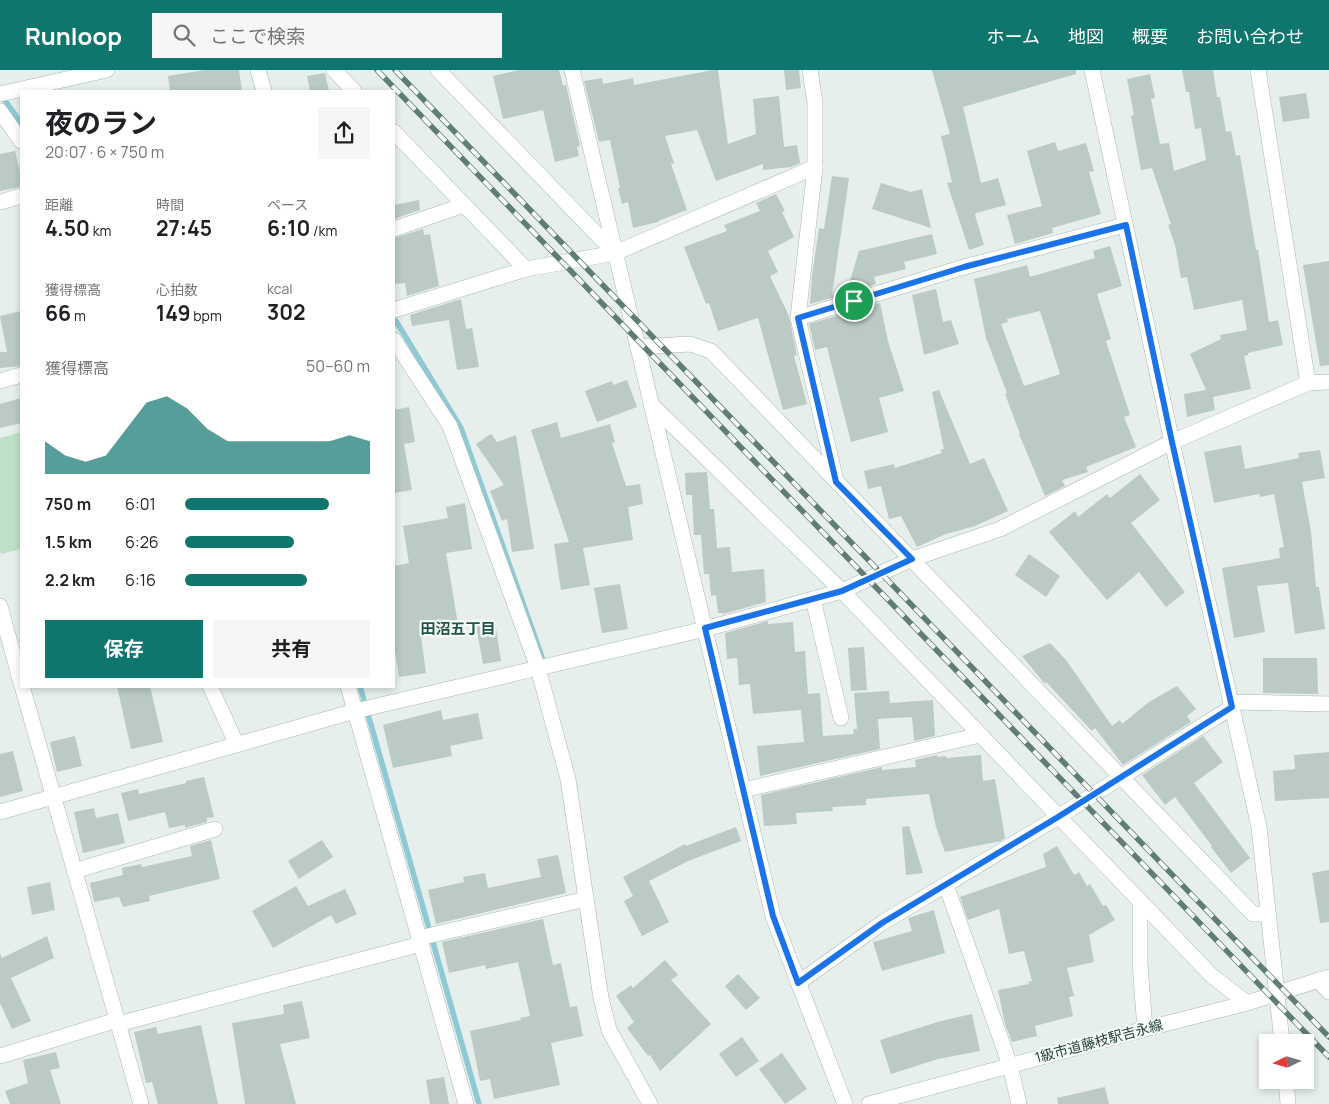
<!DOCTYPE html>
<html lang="ja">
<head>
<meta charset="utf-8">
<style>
	:root { --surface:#fff; --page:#f6f6f6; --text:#202124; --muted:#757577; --accent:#0f766e }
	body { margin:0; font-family:Manrope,"Noto Sans JP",sans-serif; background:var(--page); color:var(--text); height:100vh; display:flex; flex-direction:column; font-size:19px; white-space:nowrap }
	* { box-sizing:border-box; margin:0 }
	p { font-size:16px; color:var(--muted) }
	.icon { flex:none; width:28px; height:28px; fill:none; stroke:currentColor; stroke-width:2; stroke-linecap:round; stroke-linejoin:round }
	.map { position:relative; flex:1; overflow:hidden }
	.panel { position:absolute; left:20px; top:20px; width:375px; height:598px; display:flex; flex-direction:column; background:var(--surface); border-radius:0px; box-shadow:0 2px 8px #0003 }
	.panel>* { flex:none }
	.needle { width:32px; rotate:265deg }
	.fabs { position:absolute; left:1259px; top:964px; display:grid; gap:10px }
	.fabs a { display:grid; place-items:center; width:55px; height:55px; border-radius:0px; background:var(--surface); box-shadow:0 2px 8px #0003; font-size:25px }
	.pin { position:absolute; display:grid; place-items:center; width:42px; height:42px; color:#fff; margin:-21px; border:2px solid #fff; border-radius:50%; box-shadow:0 1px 5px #0007 }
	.round { display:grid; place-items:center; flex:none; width:52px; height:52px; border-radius:0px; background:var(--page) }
	.headline { display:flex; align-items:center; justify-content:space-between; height:85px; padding:0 25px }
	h1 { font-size:28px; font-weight:700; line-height:38px }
	.stats { display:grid; grid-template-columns:repeat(3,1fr); gap:8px; height:85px; padding:5px 25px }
	.stats div { display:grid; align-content:center }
	.stats b { font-size:21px; font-weight:700 }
	.stats small { font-size:14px; font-weight:400 }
	.stats p { font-size:14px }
	.chart { height:140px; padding:10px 25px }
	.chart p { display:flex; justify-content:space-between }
	.chart svg { width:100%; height:90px; margin-top:5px; fill:var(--accent); opacity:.7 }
	.primary-button { display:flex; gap:10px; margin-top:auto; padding:10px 25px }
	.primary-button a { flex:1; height:58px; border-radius:0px; background:var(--accent); color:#fff; font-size:20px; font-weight:700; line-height:58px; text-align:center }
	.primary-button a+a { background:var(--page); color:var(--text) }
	ul { padding:0 25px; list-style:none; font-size:16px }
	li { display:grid; grid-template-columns:80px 60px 1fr; align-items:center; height:38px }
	li i { height:12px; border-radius:6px; background:var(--accent) }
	header { display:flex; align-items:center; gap:30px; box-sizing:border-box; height:70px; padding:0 25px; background:var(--accent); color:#fff }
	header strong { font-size:24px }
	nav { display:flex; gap:28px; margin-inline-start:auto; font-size:18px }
	.search { width:350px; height:45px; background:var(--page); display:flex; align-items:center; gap:12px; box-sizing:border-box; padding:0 18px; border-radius:0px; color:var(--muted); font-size:19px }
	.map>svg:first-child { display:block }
</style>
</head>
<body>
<header>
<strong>Runloop</strong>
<div class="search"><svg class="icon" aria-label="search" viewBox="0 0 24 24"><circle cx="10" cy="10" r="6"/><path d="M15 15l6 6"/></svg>ここで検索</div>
<nav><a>ホーム</a><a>地図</a><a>概要</a><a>お問い合わせ</a></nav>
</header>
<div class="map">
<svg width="1329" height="1034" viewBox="0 0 1329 1034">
	<rect width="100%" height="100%" fill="#e6efeb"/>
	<polygon fill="#bfe0c8" points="21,362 21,479 1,484 0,479 0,368"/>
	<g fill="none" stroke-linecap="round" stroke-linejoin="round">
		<g stroke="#8ec9d4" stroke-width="5.5">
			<polyline points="2,26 21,53"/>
			<polyline points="394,251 396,251 461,358 542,587"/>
			<polyline points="360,616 479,1034"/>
		</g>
	</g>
	<g fill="#bbcac4" fill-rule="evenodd">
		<polygon points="205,0 239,0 242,21 170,21 168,6"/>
		<polygon points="519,0 559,0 563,16 566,15 580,76 577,77 579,86 555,92 543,40 503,49 493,6"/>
		<polygon points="713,0 718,0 728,74 756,64 753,29 779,26 784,77 797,75 800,93 791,97 763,100 763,94 716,111 697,60 665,66 674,93 671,94 687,140 658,151 658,152 633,158 628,132 622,134 618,118 620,118 610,70 599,72 584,11 602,8 603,14 633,8 634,15"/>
		<polygon points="784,0 799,0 801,18 786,20"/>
		<polygon points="932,0 1076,0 1076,4 963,37 981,113 998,108 1006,135 976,143 975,145 984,175 969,180 947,113 952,112 941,66 950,64"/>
		<polygon points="1182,0 1213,0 1217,27 1220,27 1226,62 1231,61 1236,86 1240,85 1256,180 1258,180 1269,252 1278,250 1283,275 1248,283 1248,285 1244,286 1251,319 1213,327 1215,340 1187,347 1184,324 1206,320 1190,284 1221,269 1220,265 1247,260 1242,230 1194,240 1187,207 1181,208 1175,175 1168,155 1171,154 1152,98 1141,100 1131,46 1134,45 1127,9 1150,4 1155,28 1151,29 1160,74 1169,73 1174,101 1206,90 1201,58 1195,59 1189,22 1186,22"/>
		<polygon points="325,3 329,21 310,21 307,6"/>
		<polygon points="1306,23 1310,48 1283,52 1279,27"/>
		<polygon points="1055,72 1058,81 1086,73 1094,101 1089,102 1101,144 1052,158 1053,163 1015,174 1007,145 1042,136 1027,81"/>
		<polygon points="15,81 21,106 21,117 0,121 0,84"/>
		<polygon points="832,106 849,108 832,225 838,226 810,234 812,206 819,158 824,159"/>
		<polygon points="881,113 911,122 922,119 931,158 872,139"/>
		<polygon points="776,124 785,141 782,142 794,167 768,181 778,202 770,206 789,246 797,285 794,286 807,334 783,340 758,248 718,261 709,233 706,234 684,177 727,161 724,155 760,141 756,133"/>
		<polygon points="419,130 420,140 394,149 394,135"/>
		<polygon points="423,159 424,165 430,164 439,216 407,226 405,213 394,214 394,168"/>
		<polygon points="932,164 937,184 904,192 906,199 874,207 876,214 846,224 859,181"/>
		<path d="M1110,176L1122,216L1097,224L1111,269L1106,271L1130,345L1124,347L1136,377L1086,397L1088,402L1062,410L1065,416L1045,426L1019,364H1020L1005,324L1007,323L986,268L974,209L1027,195L1030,207L1095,188L1093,181ZM1040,241L1060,304L1024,316L1001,254L1008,252L1007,249Z"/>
		<polygon points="1329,191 1329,295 1320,296 1303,195"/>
		<polygon points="936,219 943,252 951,250 959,274 924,285 912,225"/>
		<polygon points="461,229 466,259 472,258 479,297 457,300 449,250 412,256 410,245"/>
		<polygon points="880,233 888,271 904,321 879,328 888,362 851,372 827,277 815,280 809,254"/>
		<polygon points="21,241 21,296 0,298 0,282 7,282 0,246"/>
		<polygon points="627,310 637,337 597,352 585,321 612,311 613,315"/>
		<polygon points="939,320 970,394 984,388 1008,441 975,456 946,464 917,477 901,446 889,449 881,416 868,419 864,401 894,394 895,398 942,383 940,380 944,379 932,322"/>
		<polygon points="21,328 21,353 0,358 0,334"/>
		<polygon points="409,337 415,372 404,374 412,420 394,423 394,340"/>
		<polygon points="557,352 561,368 610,354 615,372 612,373 626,416 640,414 643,434 628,437 633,470 583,478 590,515 561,520 554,474 569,472 531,360"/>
		<polygon points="491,364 497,372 516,365 534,479 512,482 507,449 502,451 490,421 504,415 476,374"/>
		<polygon points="1241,375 1245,399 1299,388 1298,383 1320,380 1325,408 1302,412 1311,462 1316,517 1319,517 1325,559 1295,564 1288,513 1257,516 1265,562 1234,568 1222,498 1280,488 1279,478 1284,477 1274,424 1260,427 1259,424 1214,433 1204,382"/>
		<polygon points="707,402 710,439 714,439 717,478 730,477 732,502 764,499 766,532 723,544 723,543 718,543 716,525 711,526 709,504 704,504 701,465 694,465 692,425 686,425 685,403"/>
		<polygon points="1140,404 1160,430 1131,453 1185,522 1166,537 1139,502 1107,530 1049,462 1075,441 1078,447 1107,424 1110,428"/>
		<polygon points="465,433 472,479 446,483 459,560 421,566 426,603 399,607 394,575 394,496 409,493 403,456 448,448 446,437"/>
		<polygon points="1029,484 1060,506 1046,527 1015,505"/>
		<polygon points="620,514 628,559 602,563 594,518"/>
		<polygon points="768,551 768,554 793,552 795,582 805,581 808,624 820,623 823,666 854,664 853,659 857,659 854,623 889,621 890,633 933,630 935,666 914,671 912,647 878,649 880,679 760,706 757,676 804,672 801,640 753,644 750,614 739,615 737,588 727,589 725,563"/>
		<polygon points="495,552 501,591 483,594 476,555"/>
		<polygon points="1050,573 1066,590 1112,656 1120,650 1122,654 1149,632 1177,616 1196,639 1187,646 1191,652 1123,695 1095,658 1092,661 1046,612 1045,614 1022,586"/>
		<polygon points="864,577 867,620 851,621 848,578"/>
		<polygon points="1263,588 1317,588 1318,624 1263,623"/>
		<polygon points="117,616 150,616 163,672 131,679"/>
		<polygon points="441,640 443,650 478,643 483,669 450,676 452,686 393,698 383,655"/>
		<polygon points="75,666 82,696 57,702 50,672"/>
		<polygon points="1203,666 1223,692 1194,713 1250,788 1231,803 1211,777 1212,776 1175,727 1165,735 1142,705"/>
		<polygon points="13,681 23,721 0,727 0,684"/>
		<polygon points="1329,682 1329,728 1275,731 1273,701 1295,699 1294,685"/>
		<polygon points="937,685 937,687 946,686 946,688 981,685 983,711 995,709 1005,768 1001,771 945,782 936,757 929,724 866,729 866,735 832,737 833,741 796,743 797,754 764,756 761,725 882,697 882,700 916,697 915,690"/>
		<polygon points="204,707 214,747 207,748 207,752 185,758 185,755 169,758 165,742 128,751 121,723 138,719 139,724 186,713 186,711"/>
		<polygon points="94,738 96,748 118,743 125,773 83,783 74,742"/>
		<polygon points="909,756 923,803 906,805 902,757"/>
		<polygon points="736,757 741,771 688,791 649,811 669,852 642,866 624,831 633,826 623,807 685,774 686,776"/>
		<polygon points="211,770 220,809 149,826 150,831 123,837 119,827 94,832 90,813 123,805 122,798 141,794 142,797 192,786 190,776"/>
		<polygon points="322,770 333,787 299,809 288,791"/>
		<polygon points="1057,776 1074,805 1079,802 1087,816 1090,814 1103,836 1106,835 1115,850 1089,865 1094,892 1067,898 1074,926 1069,927 1073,946 1035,956 1037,966 1012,972 1005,954 998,920 1029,914 1028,912 1032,911 1024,881 1009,884 999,839 968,850 960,827 1046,797 1043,784"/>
		<polygon points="558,785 566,823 436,854 428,820 464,812 463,807 485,803 488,818 541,807 537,789"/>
		<polygon points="1329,800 1329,852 1320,853 1312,803"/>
		<polygon points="50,812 55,840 32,845 27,817"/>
		<polygon points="296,816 308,836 345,819 357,844 336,854 331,845 273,878 252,841"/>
		<polygon points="934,840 945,883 882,901 873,872 912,861 908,848"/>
		<polygon points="543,849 553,895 561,893 570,937 577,936 583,966 551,973 560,1015 494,1029 490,1009 480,1011 470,961 521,950 520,948 530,946 518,892 486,899 485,895 449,903 442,872"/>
		<polygon points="47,866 54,888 11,908 31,951 12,959 0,933 0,884 2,888"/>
		<polygon points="665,890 678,905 671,910 711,954 660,1001 650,985 648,986 627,958 634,952 616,926 631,915 633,918"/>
		<polygon points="738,904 760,928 746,940 725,916"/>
		<polygon points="302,931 310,968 280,974 296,1034 245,1034 232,953 284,944 283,935"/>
		<polygon points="972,944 980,981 938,989 891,1004 880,970 941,951"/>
		<polygon points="201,955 218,1034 158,1034 152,1012 146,1013 134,962 156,957 158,964"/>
		<polygon points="742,967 759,991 736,1007 719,984"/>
		<polygon points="56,982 60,998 50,1000 61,1034 10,1034 5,1021 28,1013 23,990"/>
		<polygon points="782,983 807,1019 785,1034 759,999"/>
		<polygon points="444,1007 449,1034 430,1034 426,1010"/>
		<polygon points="1105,1017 1109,1034 1058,1034 1057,1028"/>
	</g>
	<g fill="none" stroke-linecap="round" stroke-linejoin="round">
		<defs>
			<g id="minor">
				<polyline points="258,0 264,21"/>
				<polyline points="334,0 354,21"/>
				<polyline points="438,0 614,182"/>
				<polyline points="572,0 773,846 845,1034"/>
				<polyline points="810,0 815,33 815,97 798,248 836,411"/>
				<polyline points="1092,0 1172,372 1259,757 1282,972"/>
				<polyline points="1258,0 1308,313"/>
				<polyline points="0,24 107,0"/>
				<polyline points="0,41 21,71"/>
				<polyline points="394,62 526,199"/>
				<polyline points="0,132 21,126"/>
				<polyline points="394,159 464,135"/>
				<polyline points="394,240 526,199 615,183 815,97"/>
				<polyline points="798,248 964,197 1125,155"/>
				<polyline points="394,270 450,356 538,598 568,709 601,928 609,960 650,1034"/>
				<polyline points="638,277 690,274 711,281 1253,844 1268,844"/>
				<polyline points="0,311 21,305"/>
				<polyline points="651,334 842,521 1212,906 1247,933"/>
				<polyline points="813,529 841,648"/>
				<polyline points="0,536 21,613"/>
				<polyline points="22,616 141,1034"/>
				<polyline points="210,616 237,675"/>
				<polyline points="348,616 466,1034"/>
				<polyline points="1231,632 1329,634"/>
				<polyline points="743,720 980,665"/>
				<polyline points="0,742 355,641 705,559 842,521 912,489 1000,459 1172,372 1308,313 1329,312"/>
				<polyline points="74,801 215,759"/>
				<polyline points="946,815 1010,995 1019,1034"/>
				<polyline points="1140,833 1140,894 1145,959"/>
				<polyline points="419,868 586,829"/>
				<polyline points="1318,910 1329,922"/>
				<polyline points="798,913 882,853 1058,747 1232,637"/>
				<polyline points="118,954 421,874"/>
				<polyline points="0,986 117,950"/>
				<polyline points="1286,1010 1288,1034"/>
				<polyline points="869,1034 1145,959 1247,933 1329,907"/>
			</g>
		</defs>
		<use href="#minor" stroke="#a8b8b2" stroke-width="16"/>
		<use href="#minor" stroke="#fff" stroke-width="15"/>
		<defs>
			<g id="rail">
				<polyline points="377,0 1329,987"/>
				<polyline points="395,0 1329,967"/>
			</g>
		</defs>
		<use href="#rail" stroke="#5f7d75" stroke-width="5.5"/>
		<use href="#rail" stroke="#f7fbf9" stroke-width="4" stroke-dasharray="11" stroke-linecap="butt"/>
	</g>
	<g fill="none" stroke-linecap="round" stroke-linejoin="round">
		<defs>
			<polygon id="route" points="1126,155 1172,372 1232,637 1058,747 882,853 798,913 773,846 705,558 842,521 912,489 836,412 798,248 964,197"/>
		</defs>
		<use href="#route" stroke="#fff" stroke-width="10"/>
		<use href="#route" stroke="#1a73e8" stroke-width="6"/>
	</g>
	<g text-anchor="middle" stroke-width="4.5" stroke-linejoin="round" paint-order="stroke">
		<g font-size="14" fill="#24423a" stroke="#f7fbf9">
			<text transform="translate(1099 971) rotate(-15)" y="5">1級市道藤枝駅吉永線</text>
		</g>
		<g font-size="15" font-weight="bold" fill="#1f5548" stroke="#f7fbf9">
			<text x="458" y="564">田沼五丁目</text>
		</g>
	</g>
</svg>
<div class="fabs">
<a><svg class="needle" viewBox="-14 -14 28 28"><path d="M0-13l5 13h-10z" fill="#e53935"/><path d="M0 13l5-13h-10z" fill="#757577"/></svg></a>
</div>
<div class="pin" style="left:854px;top:231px;background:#1e9e55"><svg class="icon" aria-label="arrive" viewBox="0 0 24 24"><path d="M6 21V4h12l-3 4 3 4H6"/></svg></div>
<section class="panel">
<div class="headline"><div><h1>夜のラン</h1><p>20:07 · 6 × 750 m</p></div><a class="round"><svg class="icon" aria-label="share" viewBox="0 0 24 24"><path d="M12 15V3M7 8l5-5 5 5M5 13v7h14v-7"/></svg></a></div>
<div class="stats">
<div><p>距離</p><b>4.50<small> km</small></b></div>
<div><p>時間</p><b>27:45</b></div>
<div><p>ペース</p><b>6:10<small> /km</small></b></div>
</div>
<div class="stats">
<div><p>獲得標高</p><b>66<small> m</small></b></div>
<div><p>心拍数</p><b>149<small> bpm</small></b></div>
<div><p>kcal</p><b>302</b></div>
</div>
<div class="chart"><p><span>獲得標高</span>50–60 m</p>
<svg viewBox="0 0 160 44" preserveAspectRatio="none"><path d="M0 44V28L10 35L20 38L30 35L40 22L50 9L60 6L70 12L80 22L90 28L100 28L110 28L120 28L130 28L140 28L150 25L160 28V44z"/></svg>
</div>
<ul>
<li><b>750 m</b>6:01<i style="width:78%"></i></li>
<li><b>1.5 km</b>6:26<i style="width:59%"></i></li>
<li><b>2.2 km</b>6:16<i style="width:66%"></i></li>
</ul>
<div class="primary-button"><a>保存</a><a>共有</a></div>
</section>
</div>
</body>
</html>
